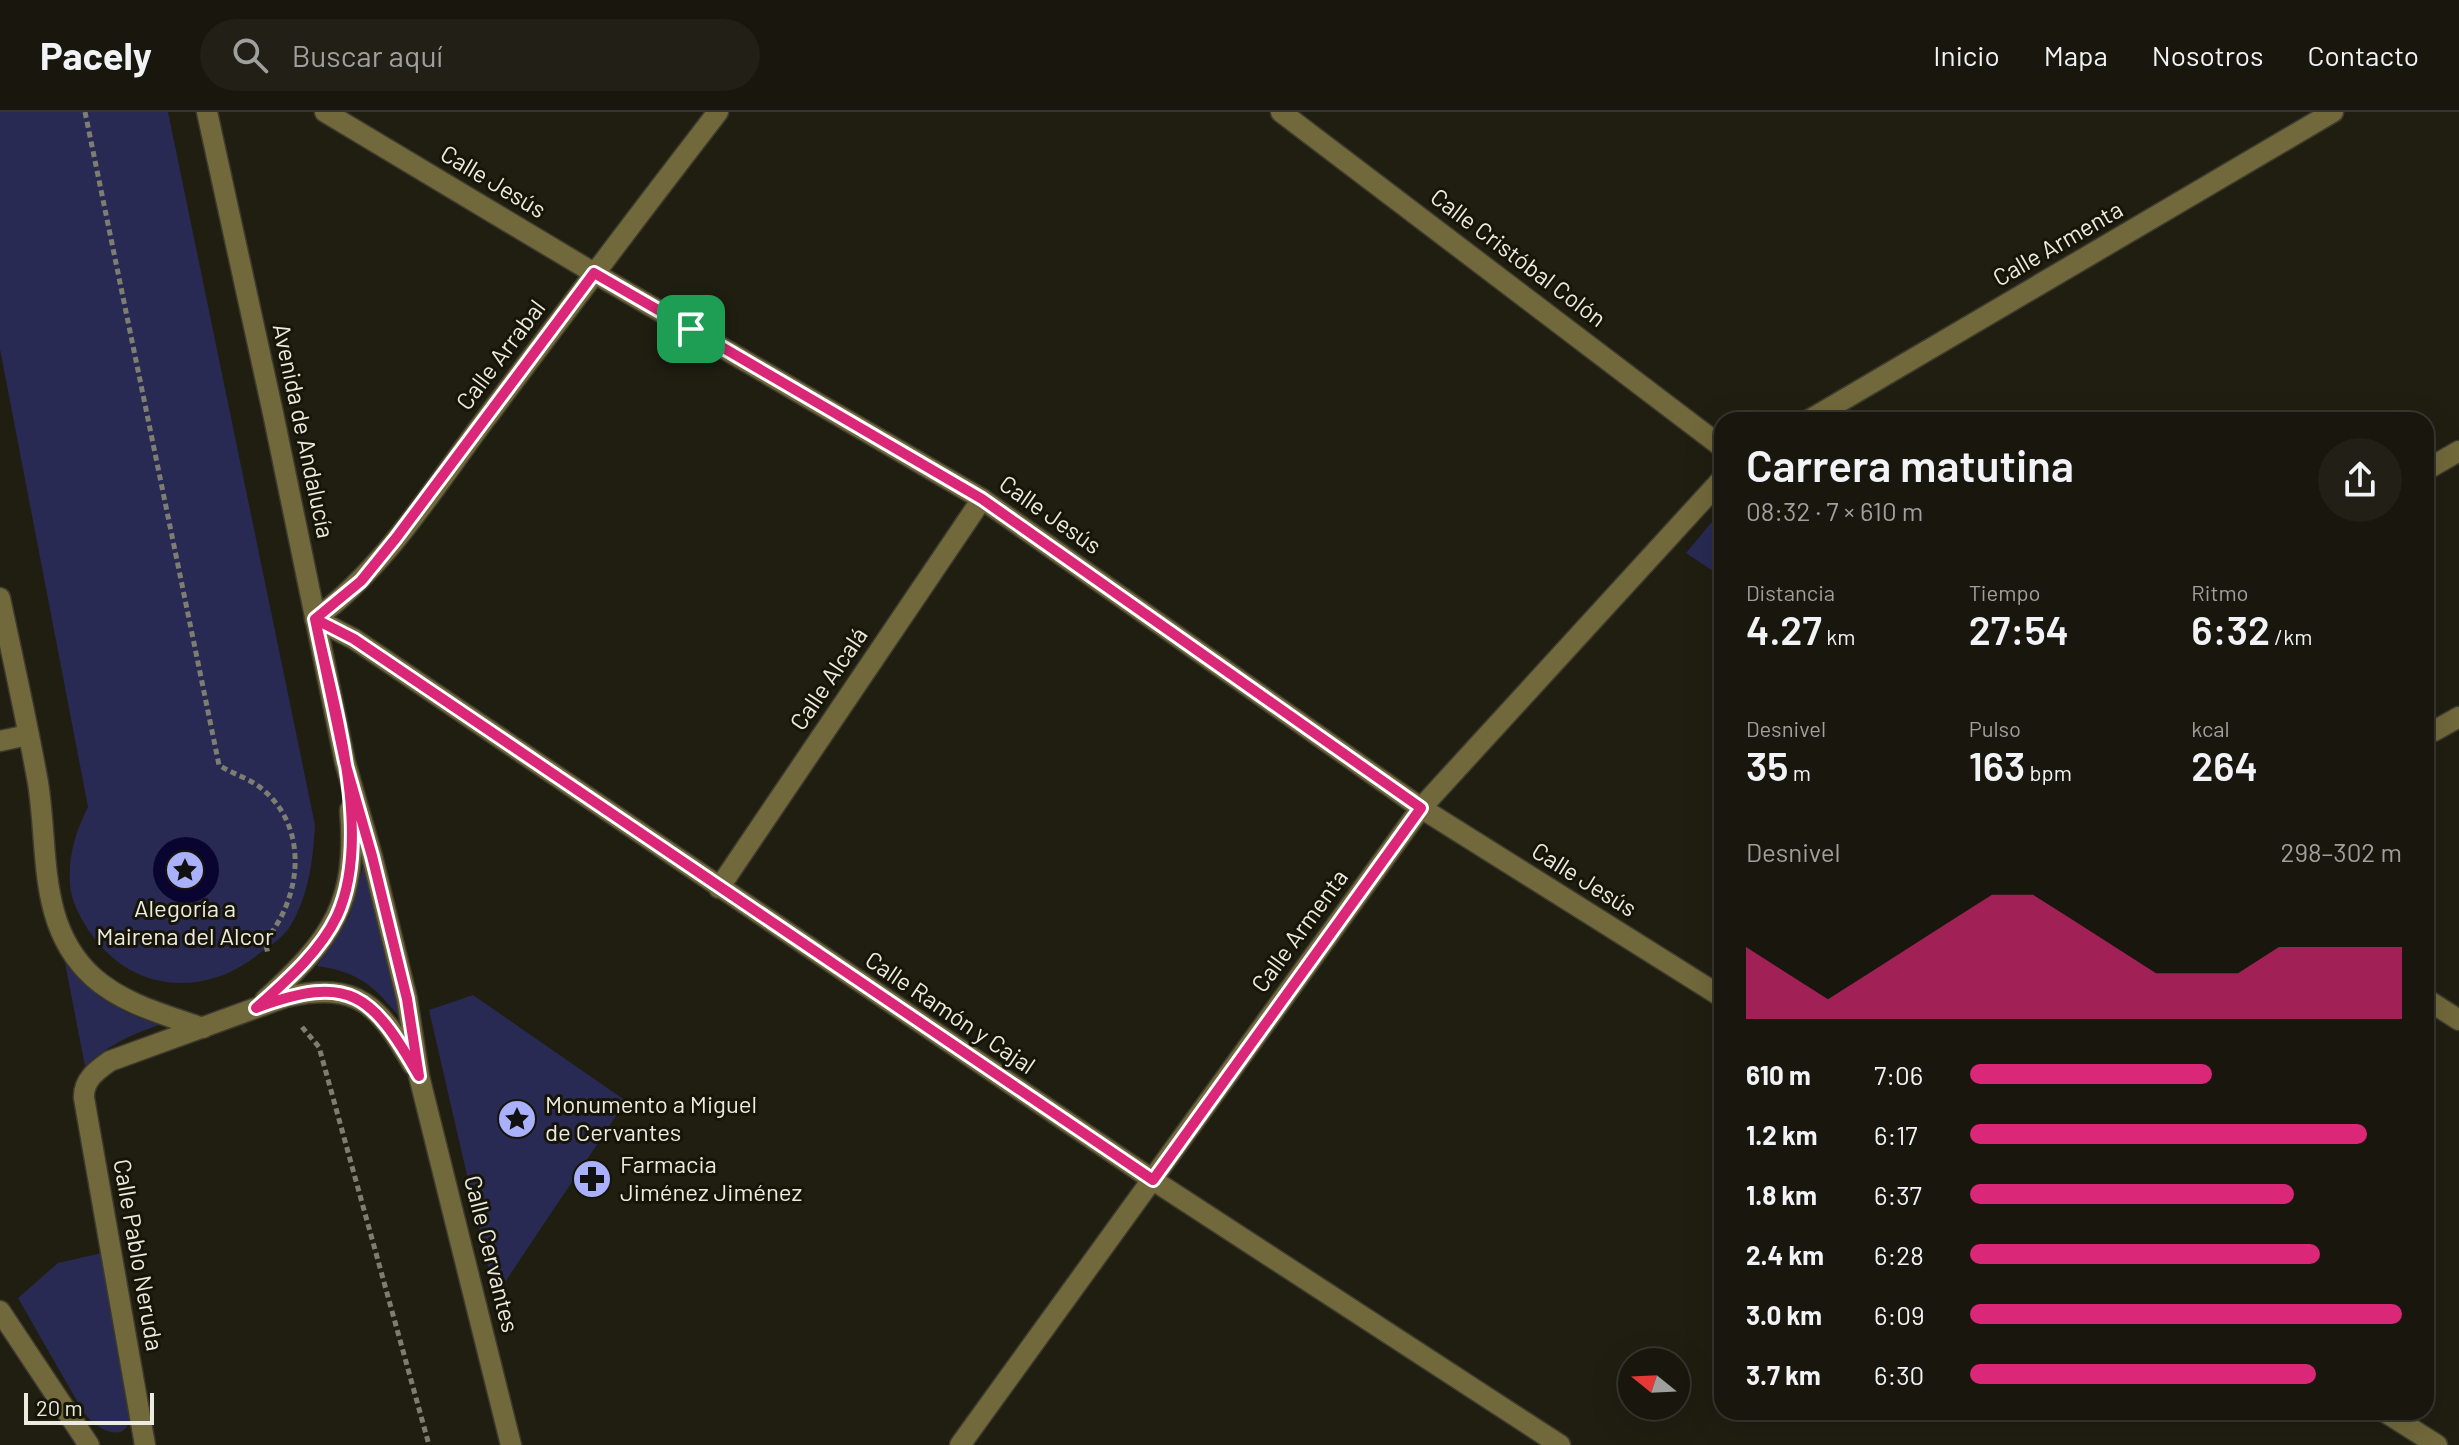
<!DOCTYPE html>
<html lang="es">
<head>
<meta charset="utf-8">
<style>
	:root { --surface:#18160d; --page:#211f16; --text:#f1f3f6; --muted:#9f9f9d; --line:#36352e; --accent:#db2777 }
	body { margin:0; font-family:Barlow,sans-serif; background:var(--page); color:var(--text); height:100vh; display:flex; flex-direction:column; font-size:30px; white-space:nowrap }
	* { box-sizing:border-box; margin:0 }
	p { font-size:26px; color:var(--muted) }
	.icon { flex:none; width:44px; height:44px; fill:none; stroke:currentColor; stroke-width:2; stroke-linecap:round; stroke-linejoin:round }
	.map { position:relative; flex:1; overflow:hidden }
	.panel { position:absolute; left:1714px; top:300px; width:720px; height:1008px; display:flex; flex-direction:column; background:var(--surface); border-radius:24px; box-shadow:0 8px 32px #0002,0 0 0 2px var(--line) }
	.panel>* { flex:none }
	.needle { width:52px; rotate:288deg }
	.controls { position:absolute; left:1618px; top:1236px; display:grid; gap:16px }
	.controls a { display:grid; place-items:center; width:72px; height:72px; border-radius:50%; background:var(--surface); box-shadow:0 8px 32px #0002,0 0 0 2px var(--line); font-size:40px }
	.scale { position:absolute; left:24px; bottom:20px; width:130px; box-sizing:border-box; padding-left:8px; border:4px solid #ecebe2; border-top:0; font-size:22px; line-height:28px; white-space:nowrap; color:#ecebe2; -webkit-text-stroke:6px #171508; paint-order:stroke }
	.pin { position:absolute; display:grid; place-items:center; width:68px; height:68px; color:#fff; margin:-34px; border-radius:16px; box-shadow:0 4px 12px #0006 }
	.round { display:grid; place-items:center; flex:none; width:84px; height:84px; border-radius:42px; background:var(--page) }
	.overview { display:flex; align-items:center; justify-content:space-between; height:136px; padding:0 32px }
	h1 { font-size:44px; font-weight:600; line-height:60px }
	.stats { display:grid; grid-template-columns:repeat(3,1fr); gap:12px; height:136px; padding:8px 32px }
	.stats div { display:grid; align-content:center }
	.stats b { font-size:40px; font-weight:600 }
	.stats small { font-size:22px; font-weight:400 }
	.stats p { font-size:22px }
	.chart { height:224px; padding:16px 32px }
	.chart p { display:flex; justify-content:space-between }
	.chart svg { width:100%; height:144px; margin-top:8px; fill:var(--accent); opacity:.7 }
	ul { padding:0 32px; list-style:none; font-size:26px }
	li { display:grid; grid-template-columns:128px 96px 1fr; align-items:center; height:60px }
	li i { height:20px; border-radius:10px; background:var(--accent) }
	header { display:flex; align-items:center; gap:48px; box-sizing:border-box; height:112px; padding:0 40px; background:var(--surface); border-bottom:2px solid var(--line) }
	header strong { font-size:38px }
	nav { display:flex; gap:44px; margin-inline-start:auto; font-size:28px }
	.search { width:560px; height:72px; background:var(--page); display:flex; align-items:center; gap:20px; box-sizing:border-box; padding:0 28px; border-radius:44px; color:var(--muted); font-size:30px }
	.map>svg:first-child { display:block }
</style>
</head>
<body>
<header>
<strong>Pacely</strong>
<div class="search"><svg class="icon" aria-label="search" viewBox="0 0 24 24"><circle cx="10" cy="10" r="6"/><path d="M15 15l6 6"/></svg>Buscar aquí</div>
<nav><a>Inicio</a><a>Mapa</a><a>Nosotros</a><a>Contacto</a></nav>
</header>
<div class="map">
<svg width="2459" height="1333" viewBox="0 0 2459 1333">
	<rect width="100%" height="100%" fill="#201e11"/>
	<g fill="#282a53">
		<path d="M0,0H168L315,713C313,748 309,782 291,813C285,824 271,833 260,841C202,888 128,880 87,816C79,803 70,786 70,771C68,743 76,719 88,695L0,237Z"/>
		<polygon points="1722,398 1722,465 1686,441"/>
		<path d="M364,751L402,908C375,875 360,860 317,854L349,805Z"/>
		<path d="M65,851C90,883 120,900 159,913C130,923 107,934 85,954Z"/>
		<polygon points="473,883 626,989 495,1185 429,898"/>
		<path d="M102,1141L131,1300C129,1333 100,1321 84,1301L18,1186L58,1151Z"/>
	</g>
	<circle fill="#0a0431" cx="186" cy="758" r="33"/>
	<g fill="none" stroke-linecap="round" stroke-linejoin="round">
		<defs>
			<g id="minor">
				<polyline points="207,0 273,301 345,650 372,744 407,887 419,964 511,1333"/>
				<polyline points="325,0 594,161 982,387 1421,696 1722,885"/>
				<path d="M718,0C640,101 563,203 487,305C434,375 386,455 315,507L354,527L1153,1068L1560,1333"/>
				<polyline points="1281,0 1722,335"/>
				<polyline points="1809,308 2333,0"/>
				<polyline points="2426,358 2459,339"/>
				<path d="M0,486C13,548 27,609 38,671C49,739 37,814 93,865C123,892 166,903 203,916"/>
				<polyline points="2434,619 2459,605"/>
				<polyline points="0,629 28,623"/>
				<polyline points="719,776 982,387"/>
				<polyline points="2426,887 2459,908"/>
				<path d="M265,888C332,827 358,791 350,698"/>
				<polyline points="0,1199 89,1333"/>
				<polyline points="2385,1300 2437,1333"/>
				<path d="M145,1333L84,986C83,968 97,958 110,949L286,885C359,869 379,894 413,953"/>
				<polyline points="960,1333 1421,696 1722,367"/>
			</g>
		</defs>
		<use href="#minor" stroke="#3d3b2e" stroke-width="23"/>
		<g stroke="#7e7d72" stroke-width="5" stroke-dasharray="6 4" stroke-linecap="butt">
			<path d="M85,0L219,653C231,661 245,665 257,673C310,711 303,784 265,829L268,842"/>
			<polyline points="302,915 319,935 429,1333"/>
		</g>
		<use href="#minor" stroke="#71693b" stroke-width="20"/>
	</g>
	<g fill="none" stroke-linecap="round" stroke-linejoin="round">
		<defs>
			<path id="route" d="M691,217L594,161L396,426L361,469L315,507C333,591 374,724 337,804C320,840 285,870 256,896C350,861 372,882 419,964L407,887L372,744L345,650L315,507L354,527L1153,1068L1421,696L982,387L691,217"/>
		</defs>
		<use href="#route" stroke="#fff" stroke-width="16"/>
		<use href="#route" stroke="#db2777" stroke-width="10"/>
	</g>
	<defs>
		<symbol id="sight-disc" viewBox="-11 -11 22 22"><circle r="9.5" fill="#a9b0fc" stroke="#171508"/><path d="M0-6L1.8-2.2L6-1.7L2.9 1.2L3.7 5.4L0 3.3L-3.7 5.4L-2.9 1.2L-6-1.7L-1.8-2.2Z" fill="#111"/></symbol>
		<symbol id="pharmacy-disc" viewBox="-11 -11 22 22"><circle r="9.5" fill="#a9b0fc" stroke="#171508"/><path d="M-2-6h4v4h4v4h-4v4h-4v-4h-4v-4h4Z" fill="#111"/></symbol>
	</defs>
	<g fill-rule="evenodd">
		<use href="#sight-disc" x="163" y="736" width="44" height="44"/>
		<use href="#sight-disc" x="495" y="985" width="44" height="44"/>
		<use href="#pharmacy-disc" x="570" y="1045" width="44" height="44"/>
	</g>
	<g text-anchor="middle" stroke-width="6" stroke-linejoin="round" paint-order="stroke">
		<g font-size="24" fill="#ecebe2" stroke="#171508">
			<text transform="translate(493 70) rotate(31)" y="8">Calle Jesús</text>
			<text transform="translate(2058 132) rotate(-30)" y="8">Calle Armenta</text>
			<text transform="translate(1518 146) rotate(37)" y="8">Calle Cristóbal Colón</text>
			<text transform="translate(501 243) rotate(-53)" y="8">Calle Arrabal</text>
			<text transform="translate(303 319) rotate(78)" y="8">Avenida de Andalucía</text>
			<text transform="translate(1050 403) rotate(35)" y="8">Calle Jesús</text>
			<text transform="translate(829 567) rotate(-56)" y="8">Calle Alcalá</text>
			<text transform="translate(1584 768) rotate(32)" y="8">Calle Jesús</text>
			<text transform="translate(1300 819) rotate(-54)" y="8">Calle Armenta</text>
			<text transform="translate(950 901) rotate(34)" y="8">Calle Ramón y Cajal</text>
			<text transform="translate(491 1142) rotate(76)" y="8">Calle Cervantes</text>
			<text transform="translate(138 1143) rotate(80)" y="8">Calle Pablo Neruda</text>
		</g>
		<g font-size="24" fill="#ecebe2" stroke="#171508" text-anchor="start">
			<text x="185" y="805" text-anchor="middle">Alegoría a<tspan x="185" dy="28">Mairena del Alcor</tspan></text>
			<text x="545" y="1001">Monumento a Miguel<tspan x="545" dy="28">de Cervantes</tspan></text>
			<text x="620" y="1061">Farmacia<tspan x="620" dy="28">Jiménez Jiménez</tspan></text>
		</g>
	</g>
</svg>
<div class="controls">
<a><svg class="needle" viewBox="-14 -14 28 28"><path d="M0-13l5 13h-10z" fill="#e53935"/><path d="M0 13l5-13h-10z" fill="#9f9f9d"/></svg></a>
</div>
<div class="scale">20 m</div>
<div class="pin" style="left:691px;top:217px;background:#1e9e55"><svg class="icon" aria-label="arrive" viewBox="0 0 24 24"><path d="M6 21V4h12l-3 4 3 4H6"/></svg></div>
<section class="panel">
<div class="overview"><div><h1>Carrera matutina</h1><p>08:32 · 7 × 610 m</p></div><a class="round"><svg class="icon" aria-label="share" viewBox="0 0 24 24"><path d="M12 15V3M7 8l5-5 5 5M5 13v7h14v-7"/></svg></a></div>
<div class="stats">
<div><p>Distancia</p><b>4.27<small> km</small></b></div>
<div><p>Tiempo</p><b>27:54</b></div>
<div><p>Ritmo</p><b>6:32<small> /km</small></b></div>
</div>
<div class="stats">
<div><p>Desnivel</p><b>35<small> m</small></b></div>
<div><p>Pulso</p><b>163<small> bpm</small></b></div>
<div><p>kcal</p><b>264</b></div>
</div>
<div class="chart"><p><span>Desnivel</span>298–302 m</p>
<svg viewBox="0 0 160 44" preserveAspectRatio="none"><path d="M0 44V22L10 30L20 38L30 30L40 22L50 14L60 6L70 6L80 14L90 22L100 30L110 30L120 30L130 22L140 22L150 22L160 22V44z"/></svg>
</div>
<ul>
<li><b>610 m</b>7:06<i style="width:56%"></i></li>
<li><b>1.2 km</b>6:17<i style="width:92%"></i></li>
<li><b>1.8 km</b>6:37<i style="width:75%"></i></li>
<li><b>2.4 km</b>6:28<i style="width:81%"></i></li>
<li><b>3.0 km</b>6:09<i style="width:100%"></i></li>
<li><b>3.7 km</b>6:30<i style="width:80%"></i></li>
</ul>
</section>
</div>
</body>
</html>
